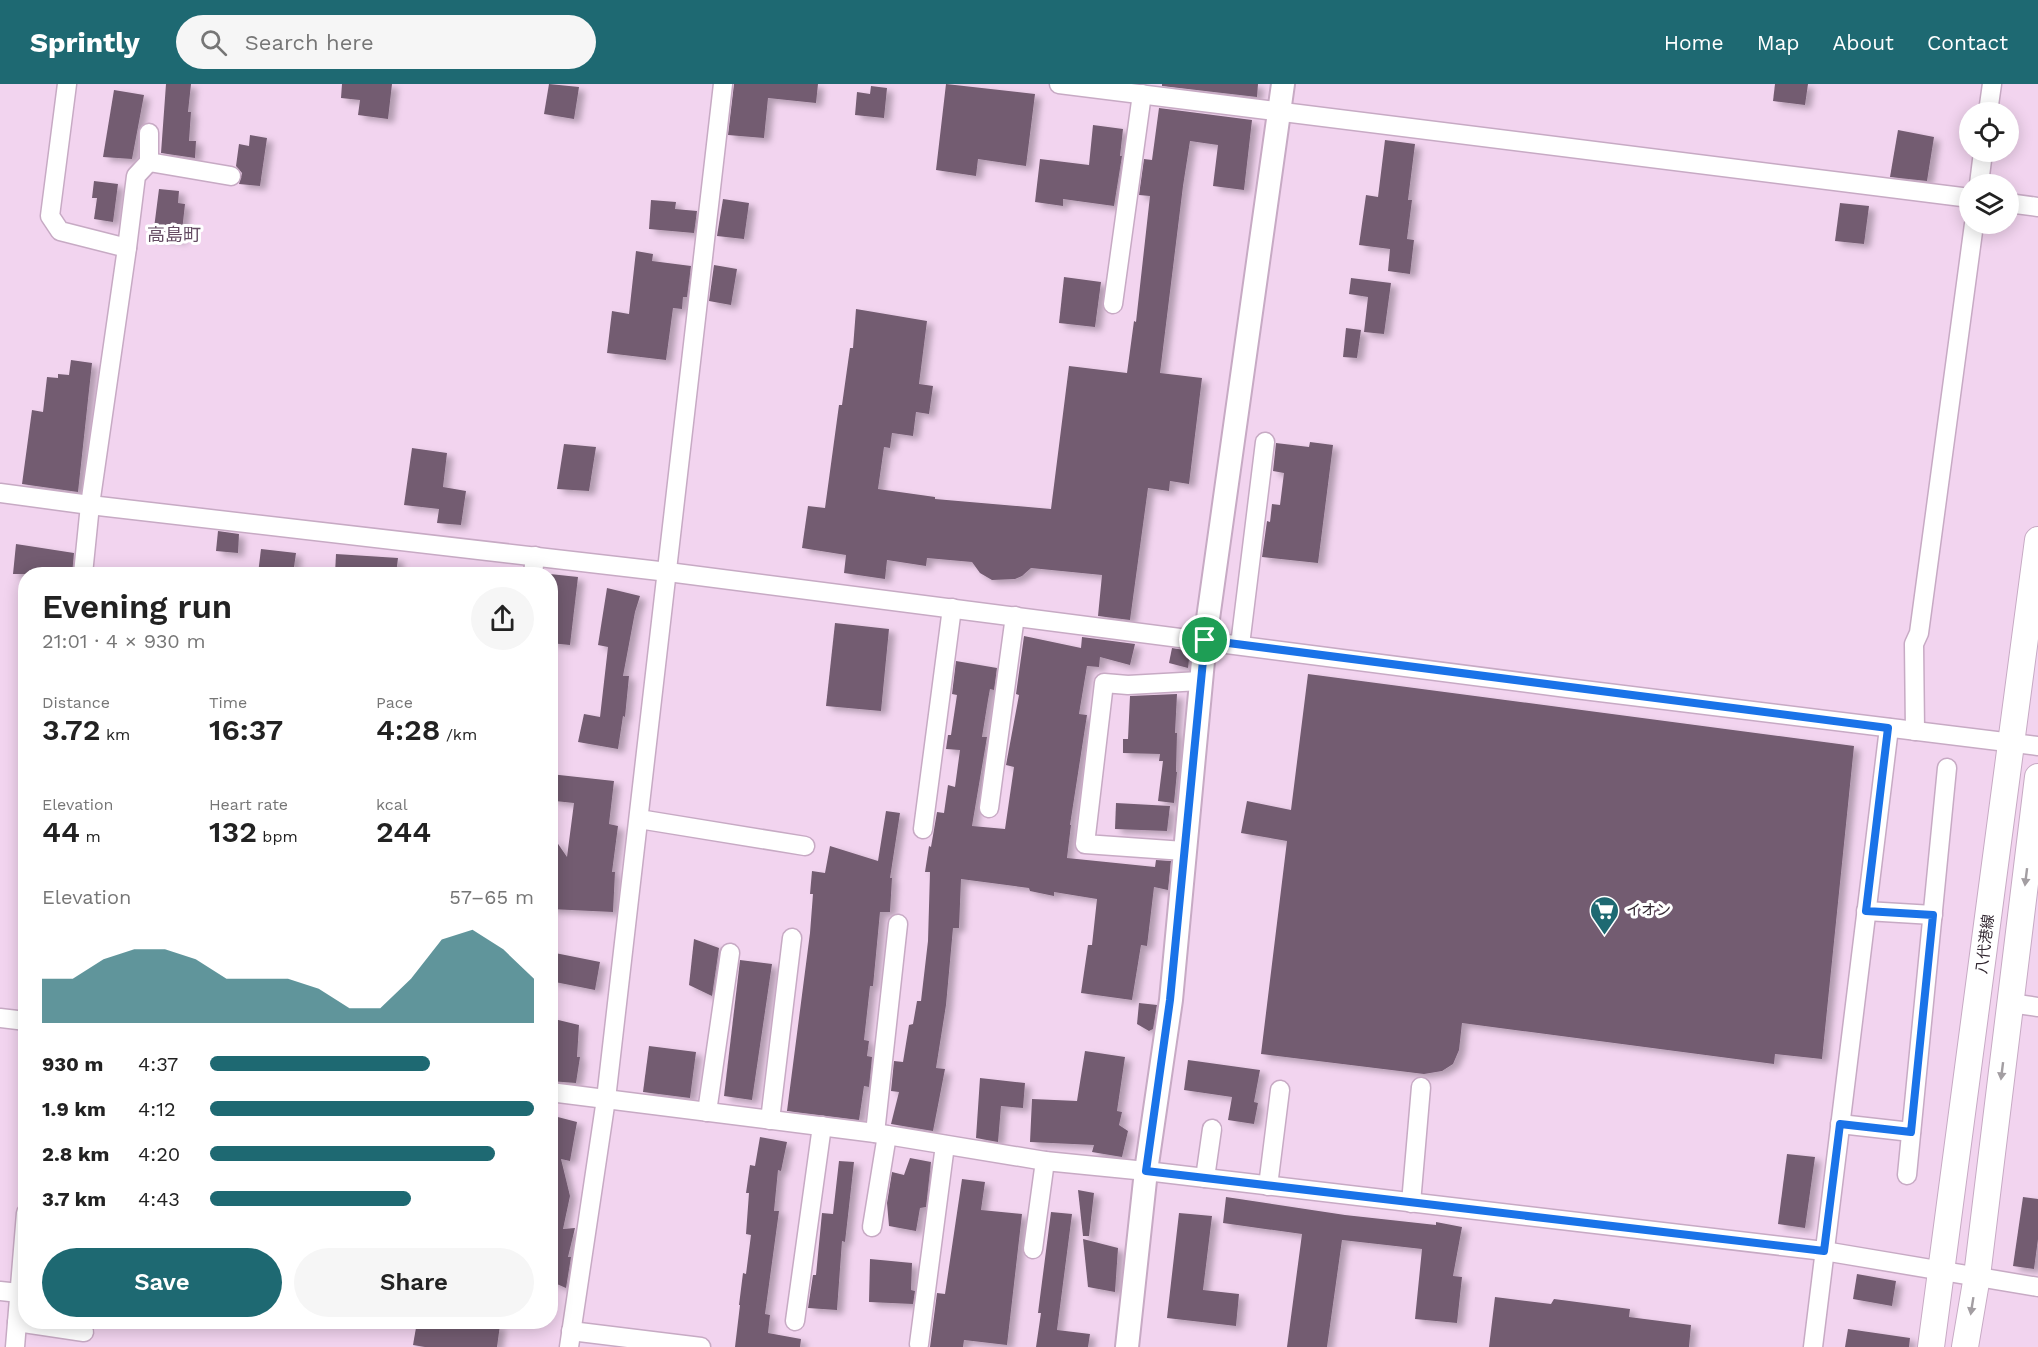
<!DOCTYPE html>
<html lang="en">
<head>
<meta charset="utf-8">
<style>
	:root { --surface:#fff; --page:#f6f6f6; --text:#222; --muted:#767676; --accent:#1e6972 }
	body { margin:0; font-family:"Work Sans","Noto Sans JP",sans-serif; background:var(--page); color:var(--text); height:100vh; display:flex; flex-direction:column; font-size:22px; white-space:nowrap }
	* { box-sizing:border-box; margin:0 }
	p { font-size:20px; color:var(--muted) }
	.icon { flex:none; width:33px; height:33px; fill:none; stroke:currentColor; stroke-width:2; stroke-linecap:round; stroke-linejoin:round }
	.map { position:relative; flex:1; overflow:hidden }
	.drawer { position:absolute; left:18px; top:483px; width:540px; height:762px; display:flex; flex-direction:column; background:var(--surface); border-radius:24px; box-shadow:0 3px 15px #0003 }
	.drawer>* { flex:none }
	.fabs { position:absolute; left:1959px; top:18px; display:grid; gap:12px }
	.fabs a { display:grid; place-items:center; width:60px; height:60px; border-radius:50%; background:var(--surface); box-shadow:0 3px 15px #0003; font-size:30px }
	.pin { position:absolute; display:grid; place-items:center; width:51px; height:51px; color:#fff; margin:-26px; border:3px solid #fff; border-radius:50%; box-shadow:0 2px 6px #0007 }
	.round { display:grid; place-items:center; flex:none; width:63px; height:63px; border-radius:32px; background:var(--page) }
	.summary { display:flex; align-items:center; justify-content:space-between; height:102px; padding:0 24px }
	h1 { font-size:33px; font-weight:600; line-height:45px }
	.metrics { display:grid; grid-template-columns:repeat(3,1fr); gap:9px; height:102px; padding:6px 24px }
	.metrics div { display:grid; align-content:center }
	.metrics b { font-size:30px; font-weight:600 }
	.metrics small { font-size:16px; font-weight:400 }
	.metrics p { font-size:16px }
	.chart { height:168px; padding:12px 24px }
	.chart p { display:flex; justify-content:space-between }
	.chart svg { width:100%; height:108px; margin-top:6px; fill:var(--accent); opacity:.7 }
	.primary-button { display:flex; gap:12px; margin-top:auto; padding:12px 24px }
	.primary-button a { flex:1; height:69px; border-radius:36px; background:var(--accent); color:#fff; font-size:24px; font-weight:600; line-height:69px; text-align:center }
	.primary-button a+a { background:var(--page); color:var(--text) }
	ul { padding:0 24px; list-style:none; font-size:20px }
	li { display:grid; grid-template-columns:96px 72px 1fr; align-items:center; height:45px }
	li i { height:15px; border-radius:8px; background:var(--accent) }
	header { display:flex; align-items:center; gap:36px; box-sizing:border-box; height:84px; padding:0 30px; background:var(--accent); color:#fff }
	header strong { font-size:28px }
	nav { display:flex; gap:33px; margin-inline-start:auto; font-size:21px }
	.search { width:420px; height:54px; background:var(--page); display:flex; align-items:center; gap:15px; box-sizing:border-box; padding:0 21px; border-radius:33px; color:var(--muted); font-size:22px }
	.map>svg:first-child { display:block }
</style>
</head>
<body>
<header>
<strong>Sprintly</strong>
<div class="search"><svg class="icon" aria-label="search" viewBox="0 0 24 24"><circle cx="10" cy="10" r="6"/><path d="M15 15l6 6"/></svg>Search here</div>
<nav><a>Home</a><a>Map</a><a>About</a><a>Contact</a></nav>
</header>
<div class="map">
<svg width="2038" height="1263" viewBox="0 0 2038 1263">
	<defs>
		<filter id="shadow"><feDropShadow dx="6" dy="4" stdDeviation="3" flood-color="#0004"/></filter>
	</defs>
	<rect width="100%" height="100%" fill="#f2d4ef"/>
	<g fill="#735c71" filter="url(#shadow)">
		<polygon points="166,0 191,0 188,28 191,28 189,57 196,57 195,74 161,69"/>
		<polygon points="342,0 392,0 388,35 358,31 360,16 341,14"/>
		<polygon points="549,0 579,3 574,35 544,30"/>
		<polygon points="734,0 818,0 816,19 768,14 764,54 728,51"/>
		<polygon points="946,0 1035,10 1026,82 978,75 976,92 936,86"/>
		<polygon points="1162,0 1258,0 1257,13 1162,2"/>
		<polygon points="1775,0 1808,0 1805,21 1773,17"/>
		<polygon points="871,2 887,4 884,34 855,31 857,8 870,10"/>
		<polygon points="114,6 144,11 132,75 103,73"/>
		<polygon points="1159,24 1252,36 1244,106 1213,102 1218,61 1190,57 1183,102 1160,289 1202,294 1189,400 1170,397 1169,407 1148,404 1130,536 1098,532 1102,491 1031,484 1022,492 1015,495 992,496 980,489 972,478 927,474 926,482 887,476 885,495 844,489 846,471 802,464 808,422 825,424 839,321 842,321 850,264 853,264 856,225 927,237 919,300 933,302 929,330 916,328 913,352 892,349 890,364 884,363 878,405 935,413 935,415 1051,425 1069,282 1127,289 1134,237 1136,238 1150,112 1139,111 1144,75 1152,76"/>
		<polygon points="1093,41 1123,45 1120,72 1122,72 1114,122 1063,115 1063,122 1035,118 1040,75 1089,81"/>
		<polygon points="1898,46 1934,53 1927,97 1890,93"/>
		<polygon points="250,51 267,54 260,102 239,100 242,89 236,82 239,60 249,62"/>
		<polygon points="1385,56 1415,60 1408,116 1412,116 1407,155 1414,156 1410,190 1388,187 1390,165 1359,161 1366,111 1378,113"/>
		<polygon points="94,97 118,100 113,138 94,135 97,114 92,114"/>
		<polygon points="159,105 179,107 178,119 185,120 181,156 153,152"/>
		<polygon points="723,115 749,119 744,155 717,152"/>
		<polygon points="651,116 676,118 675,125 697,127 694,149 649,145"/>
		<polygon points="1840,119 1869,122 1864,160 1835,157"/>
		<polygon points="636,167 653,170 652,177 691,182 687,213 683,213 682,225 673,224 666,276 607,269 612,227 629,230"/>
		<polygon points="714,181 737,185 731,221 709,217"/>
		<polygon points="1064,193 1101,198 1095,243 1059,239"/>
		<polygon points="1351,194 1391,199 1384,250 1364,248 1368,213 1349,210"/>
		<polygon points="1346,244 1361,246 1357,274 1343,273"/>
		<polygon points="71,276 92,279 78,408 22,400 32,326 43,328 47,293 58,294 58,290 69,291"/>
		<polygon points="1310,358 1333,361 1318,479 1262,473 1267,437 1270,438 1272,420 1280,421 1284,389 1273,387 1276,359 1309,363"/>
		<polygon points="564,360 596,363 589,407 557,405"/>
		<polygon points="412,364 447,369 443,403 466,407 461,441 437,439 439,425 404,421"/>
		<polygon points="218,447 239,450 238,469 216,467"/>
		<polygon points="16,460 74,469 72,490 58,490 29,486 29,490 13,490"/>
		<polygon points="261,465 296,469 293,490 258,490"/>
		<polygon points="336,470 398,474 396,490 335,490"/>
		<polygon points="550,490 578,493 570,561 550,559"/>
		<polygon points="607,504 640,512 635,528 623,592 629,592 625,633 623,632 618,665 578,658 584,630 600,633 608,563 598,561"/>
		<polygon points="835,539 889,545 881,627 826,622"/>
		<polygon points="1024,552 1081,564 1082,553 1135,560 1130,581 1100,573 1099,583 1087,582 1079,630 1087,631 1070,741 1071,741 1067,774 1155,783 1156,776 1171,777 1168,806 1154,803 1147,862 1141,861 1132,916 1081,909 1088,861 1092,861 1097,815 1054,808 1054,812 1030,807 1029,804 961,795 959,844 953,844 946,921 936,984 945,985 933,1047 891,1040 899,1008 891,1007 894,977 903,978 909,941 913,940 917,917 921,917 928,857 930,788 925,788 929,762 931,763 937,728 944,729 948,701 955,703 960,666 946,665 948,651 951,651 957,611 952,610 956,577 997,584 994,606 990,605 988,616 982,653 987,653 972,742 1005,745 1014,683 1006,681 1019,611 1016,610"/>
		<polygon points="1172,564 1190,567 1188,584 1169,579"/>
		<polygon points="1308,590 1854,662 1822,975 1775,970 1774,980 1462,939 1459,966 1453,980 1442,987 1424,990 1261,970 1287,757 1241,749 1247,717 1291,726"/>
		<polygon points="1177,610 1175,649 1177,649 1176,688 1177,688 1174,719 1158,717 1163,677 1159,677 1160,670 1123,669 1123,655 1128,655 1130,612"/>
		<polygon points="550,690 614,697 609,740 618,742 612,788 615,788 613,828 550,825 550,787 553,787 554,754 567,773 574,719 555,717 555,715 550,714"/>
		<polygon points="1116,719 1170,722 1167,747 1115,745"/>
		<polygon points="886,727 900,729 890,794 892,794 890,828 880,828 873,902 870,902 864,956 869,957 867,972 872,973 869,1003 864,1002 859,1036 787,1027 810,849 813,810 810,810 812,787 825,789 830,762 878,777"/>
		<polygon points="694,855 719,864 712,912 689,901"/>
		<polygon points="550,868 600,878 595,906 550,897"/>
		<polygon points="740,876 772,880 752,1016 724,1012"/>
		<polygon points="1139,919 1157,921 1153,945 1149,947 1137,940"/>
		<polygon points="550,934 579,941 577,973 580,973 576,999 550,997"/>
		<polygon points="649,962 696,968 690,1014 643,1008"/>
		<polygon points="1085,967 1125,973 1117,1027 1122,1028 1119,1041 1128,1047 1122,1073 1092,1068 1094,1061 1030,1058 1032,1015 1077,1017"/>
		<polygon points="1188,976 1260,986 1254,1018 1258,1019 1254,1040 1228,1036 1232,1013 1184,1006"/>
		<polygon points="980,994 1025,999 1023,1024 1001,1022 998,1058 976,1054"/>
		<polygon points="550,1031 577,1038 570,1077 561,1075 570,1112 563,1145 575,1144 568,1173 571,1173 566,1204 550,1197"/>
		<polygon points="760,1053 787,1058 781,1087 778,1086 774,1127 779,1127 765,1230 770,1231 768,1249 801,1255 800,1263 735,1263 740,1221 739,1221 743,1189 746,1190 751,1151 746,1150 749,1109 746,1109 750,1081 755,1082"/>
		<polygon points="1787,1070 1815,1073 1805,1144 1778,1140"/>
		<polygon points="910,1074 931,1078 926,1123 920,1124 916,1147 889,1142 887,1119 892,1088 904,1091"/>
		<polygon points="839,1077 854,1078 845,1158 842,1157 837,1226 808,1224 813,1191 816,1191 822,1129 833,1130"/>
		<polygon points="962,1095 985,1098 981,1126 1022,1130 1007,1261 964,1256 963,1263 930,1263 937,1209 945,1210"/>
		<polygon points="1078,1106 1094,1109 1089,1152 1083,1152"/>
		<polygon points="1226,1113 1345,1131 1436,1141 1436,1138 1462,1143 1453,1192 1462,1193 1457,1239 1415,1235 1422,1165 1342,1156 1327,1263 1287,1263 1302,1150 1223,1139"/>
		<polygon points="2023,1113 2038,1115 2038,1155 2034,1185 2013,1182"/>
		<polygon points="1051,1128 1072,1130 1057,1246 1090,1250 1088,1263 1036,1263 1041,1229 1038,1229"/>
		<polygon points="1179,1129 1212,1132 1203,1206 1239,1210 1236,1242 1167,1234"/>
		<polygon points="1083,1155 1118,1164 1115,1208 1088,1203"/>
		<polygon points="870,1175 912,1179 911,1206 915,1207 913,1220 869,1218"/>
		<polygon points="1857,1190 1896,1197 1892,1222 1853,1215"/>
		<polygon points="1495,1213 1551,1220 1554,1215 1630,1225 1629,1233 1691,1241 1689,1263 1489,1263"/>
		<polygon points="417,1238 465,1238 500,1241 497,1263 425,1263 413,1261"/>
		<polygon points="1848,1245 1910,1254 1909,1263 1845,1263"/>
	</g>
	<g fill="none" stroke-linecap="round" stroke-linejoin="round">
		<defs>
			<g id="minor">
				<polyline points="67,0 50,132 60,147 127,164 90,421 83,490"/>
				<polyline points="1059,0 1970,114"/>
				<polyline points="1988,28 1992,0"/>
				<polyline points="149,78 231,92"/>
				<polyline points="1979,100 1983,68"/>
				<polyline points="2008,119 2038,123"/>
				<polyline points="127,164 136,92 149,78 149,49"/>
				<polyline points="1113,220 1142,10"/>
				<polyline points="0,409 90,421 668,488 1567,604 2038,662"/>
				<polyline points="533,490 535,472"/>
				<polyline points="1240,561 1265,358"/>
				<polyline points="1915,647 1914,560 1919,549 1974,140"/>
				<polyline points="989,724 1015,532"/>
				<polyline points="639,735 805,762"/>
				<polyline points="923,745 952,524"/>
				<polyline points="1184,767 1085,760 1104,599 1128,601 1200,597"/>
				<polyline points="1866,827 1933,831"/>
				<polyline points="2010,919 2038,923"/>
				<polyline points="0,934 26,937"/>
				<polyline points="550,1008 875,1049 1045,1077 1146,1087 1824,1167 2038,1203"/>
				<polyline points="707,1028 730,869"/>
				<polyline points="770,1036 792,854"/>
				<polyline points="1840,1040 1911,1048"/>
				<polyline points="875,1049 898,840"/>
				<polyline points="1907,1091 1947,684"/>
				<polyline points="1205,1094 1212,1045"/>
				<polyline points="1268,1102 1280,1006"/>
				<polyline points="1411,1119 1421,1003"/>
				<polyline points="872,1143 887,1051"/>
				<polyline points="1033,1165 1045,1077"/>
				<polyline points="0,1207 19,1209"/>
				<polyline points="795,1237 822,1042"/>
				<polyline points="17,1238 84,1248"/>
				<polyline points="571,1247 701,1263"/>
				<polyline points="919,1260 945,1061"/>
				<polyline points="15,1263 26,1129"/>
				<polyline points="569,1263 606,1015 723,0"/>
				<polyline points="1813,1263 1889,644"/>
			</g>
			<polyline id="tertiary" points="1127,1263 1146,1087 1171,916 1205,556 1283,0"/>
			<g id="secondary">
				<polyline points="1931,1263 2038,456"/>
				<polyline points="1965,1263 1977,1192 2038,693"/>
			</g>
		</defs>
		<use href="#minor" stroke="#c7aac4" stroke-width="21"/>
		<use href="#tertiary" stroke="#c7aac4" stroke-width="26"/>
		<use href="#secondary" stroke="#c7aac4" stroke-width="28"/>
		<use href="#minor" stroke="#fff" stroke-width="18"/>
		<use href="#tertiary" stroke="#fff" stroke-width="22"/>
		<use href="#secondary" stroke="#fff" stroke-width="26"/>
	</g>
	<defs><path id="oneway-solid" d="M-6-.8H1V-3.2L6.5 0L1 3.2V.8H-6Z" transform="scale(1.5)"/></defs>
	<g fill="#a39ea2">
		<use href="#oneway-solid" transform="translate(2026 793) rotate(97)"/>
		<use href="#oneway-solid" transform="translate(2002 987) rotate(97)"/>
		<use href="#oneway-solid" transform="translate(1972 1222) rotate(99)"/>
	</g>
	<g fill="none" stroke-linecap="round" stroke-linejoin="round">
		<defs>
			<polygon id="route" points="1205,556 1888,644 1866,827 1933,831 1911,1048 1840,1040 1824,1167 1146,1087 1170,916"/>
		</defs>
		<use href="#route" stroke="#fff" stroke-width="12"/>
		<use href="#route" stroke="#1a73e8" stroke-width="8"/>
	</g>
	<defs>
		<symbol id="supermarket-pin" viewBox="-11 -11 22 30"><path d="M0 17L-7.5 6A9.5 9.5 0 1 1 7.5 6Z" fill="#1e6972" stroke="#fff"/><path d="M-6-5.5h2.5l.6 2H6L4.5 2H-2.5L-4.4-4H-6ZM-1.5 3.2a1.3 1.3 0 1 0 .1 0ZM3 3.2a1.3 1.3 0 1 0 .1 0Z" fill="#fff"/></symbol>
	</defs>
	<g fill-rule="evenodd">
		<use href="#supermarket-pin" x="1588" y="810" width="33" height="45"/>
	</g>
	<g text-anchor="middle" stroke-width="6" stroke-linejoin="round" paint-order="stroke">
		<g font-size="15" fill="#322731" stroke="#fff" text-anchor="start">
			<text x="1626" y="831">イオン</text>
		</g>
		<g font-size="15" fill="#322731" stroke="#fff">
			<text transform="translate(1985 860) rotate(-83)" y="5">八代港線</text>
		</g>
		<g font-size="18" fill="#654c63" stroke="#fff">
			<text x="174" y="157">高島町</text>
		</g>
	</g>
</svg>
<div class="fabs">
<a><svg class="icon" aria-label="locate" viewBox="0 0 24 24"><circle cx="12" cy="12" r="6"/><path d="M12 2v4M12 18v4M2 12h4M18 12h4"/></svg></a>
<a><svg class="icon" aria-label="layers" viewBox="0 0 24 24"><path d="M12 4l9 5-9 5-9-5zM3 14l9 5 9-5"/></svg></a>
</div>
<div class="pin" style="left:1205px;top:556px;background:#1e9e55"><svg class="icon" aria-label="arrive" viewBox="0 0 24 24"><path d="M6 21V4h12l-3 4 3 4H6"/></svg></div>
<section class="drawer">
<div class="summary"><div><h1>Evening run</h1><p>21:01 · 4 × 930 m</p></div><a class="round"><svg class="icon" aria-label="share" viewBox="0 0 24 24"><path d="M12 15V3M7 8l5-5 5 5M5 13v7h14v-7"/></svg></a></div>
<div class="metrics">
<div><p>Distance</p><b>3.72<small> km</small></b></div>
<div><p>Time</p><b>16:37</b></div>
<div><p>Pace</p><b>4:28<small> /km</small></b></div>
</div>
<div class="metrics">
<div><p>Elevation</p><b>44<small> m</small></b></div>
<div><p>Heart rate</p><b>132<small> bpm</small></b></div>
<div><p>kcal</p><b>244</b></div>
</div>
<div class="chart"><p><span>Elevation</span>57–65 m</p>
<svg viewBox="0 0 160 44" preserveAspectRatio="none"><path d="M0 44V26L10 26L20 18L30 14L40 14L50 18L60 26L70 26L80 26L90 30L100 38L110 38L120 26L130 10L140 6L150 14L160 26V44z"/></svg>
</div>
<ul>
<li><b>930 m</b>4:37<i style="width:68%"></i></li>
<li><b>1.9 km</b>4:12<i style="width:100%"></i></li>
<li><b>2.8 km</b>4:20<i style="width:88%"></i></li>
<li><b>3.7 km</b>4:43<i style="width:62%"></i></li>
</ul>
<div class="primary-button"><a>Save</a><a>Share</a></div>
</section>
</div>
</body>
</html>
